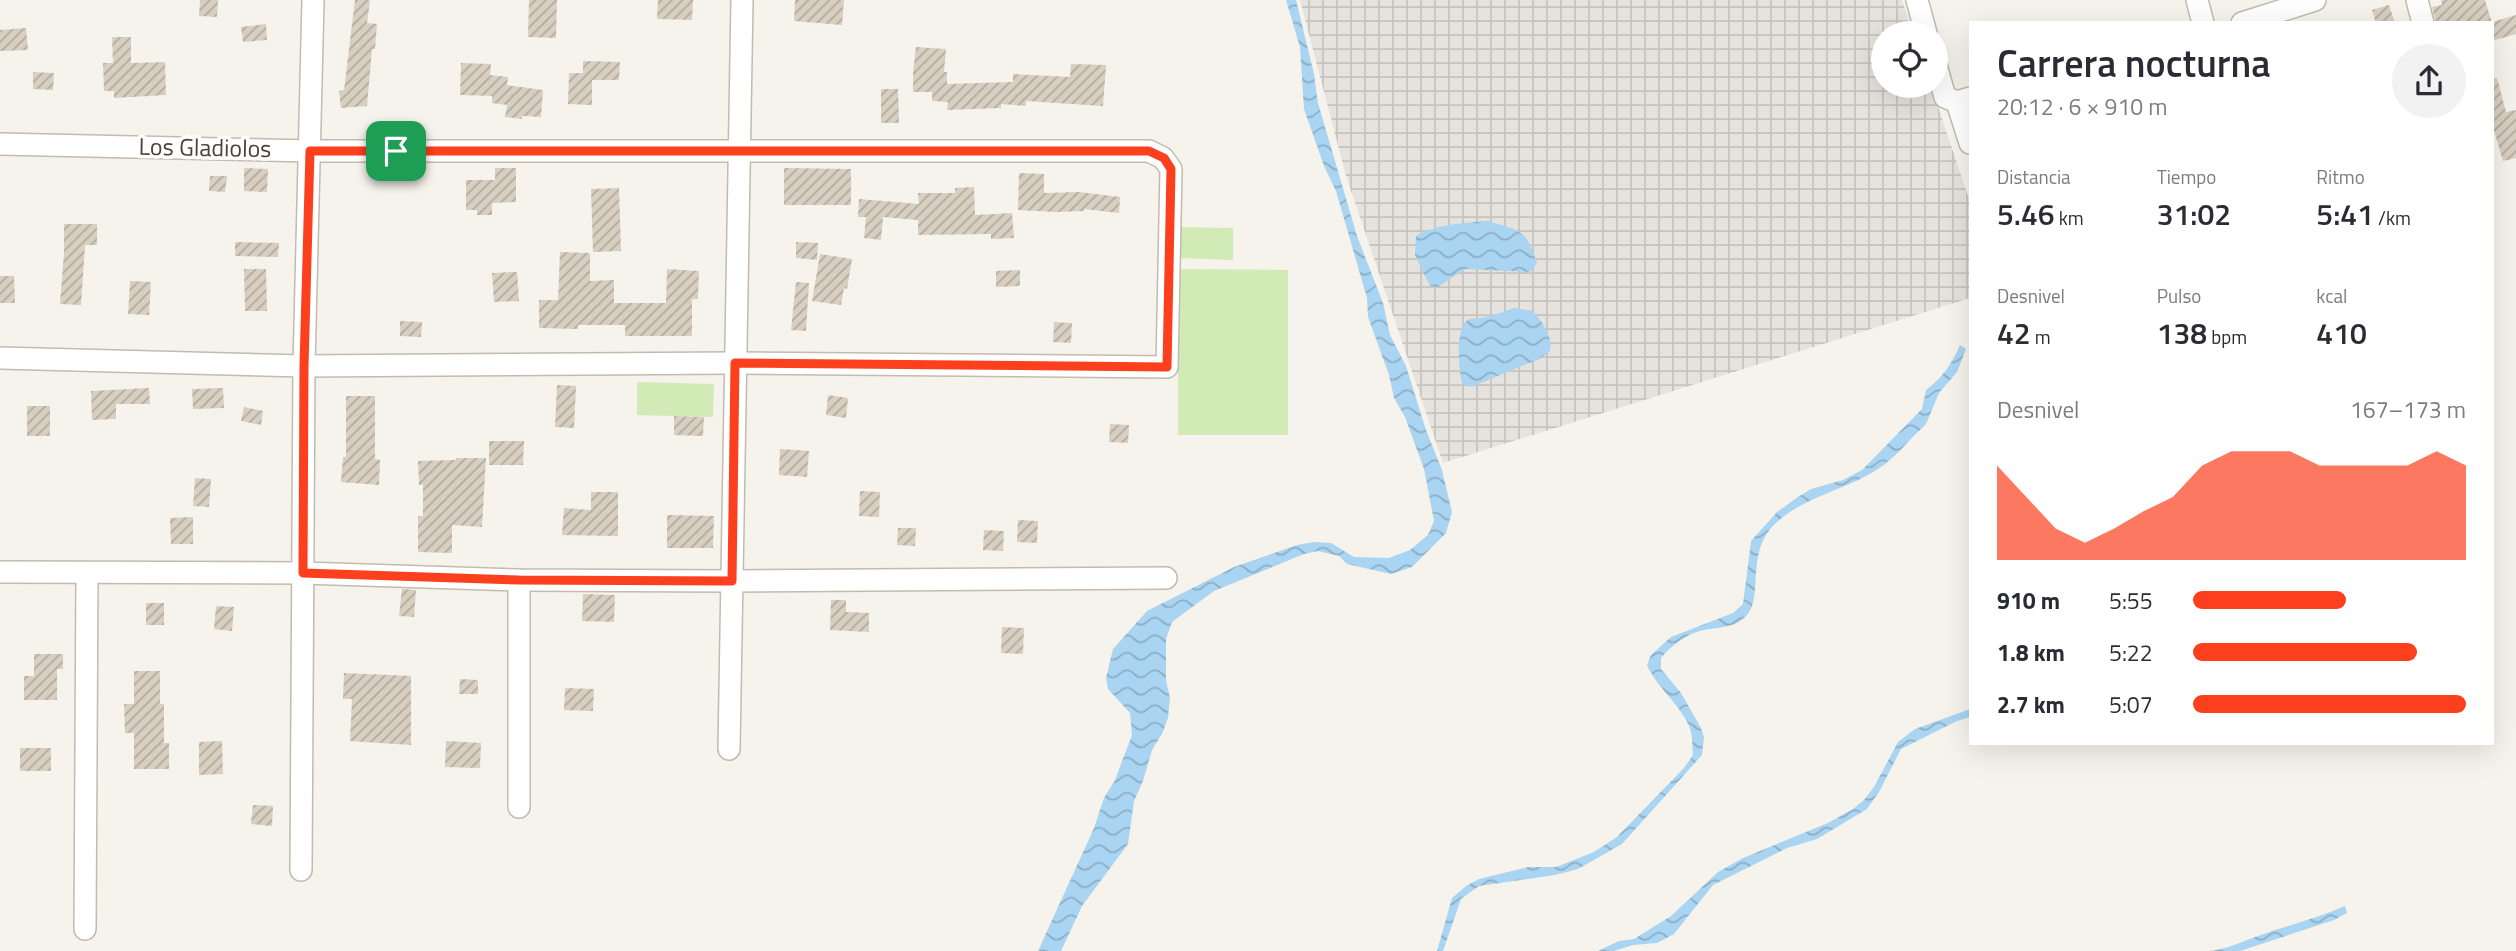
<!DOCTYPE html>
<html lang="es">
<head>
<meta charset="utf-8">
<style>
	:root { --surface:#fff; --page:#f2f2f3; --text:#2b2b33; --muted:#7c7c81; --accent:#fc3f1d }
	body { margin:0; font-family:"Titillium Web",sans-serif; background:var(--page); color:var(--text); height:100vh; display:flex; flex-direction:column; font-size:26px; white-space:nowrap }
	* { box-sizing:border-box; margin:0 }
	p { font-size:23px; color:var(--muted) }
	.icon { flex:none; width:38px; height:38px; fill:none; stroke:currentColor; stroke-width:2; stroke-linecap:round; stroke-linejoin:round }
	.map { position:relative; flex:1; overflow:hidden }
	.sheet { position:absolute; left:1969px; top:21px; width:525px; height:724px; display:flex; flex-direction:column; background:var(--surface); border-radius:0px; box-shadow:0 7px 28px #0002 }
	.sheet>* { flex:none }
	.tools { position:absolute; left:1871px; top:21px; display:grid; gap:14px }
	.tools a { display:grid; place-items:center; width:77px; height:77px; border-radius:50%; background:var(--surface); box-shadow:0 7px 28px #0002; font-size:35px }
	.pin { position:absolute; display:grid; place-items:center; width:60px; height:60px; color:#fff; margin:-30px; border-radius:14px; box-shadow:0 4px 10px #0006 }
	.round { display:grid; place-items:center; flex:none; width:74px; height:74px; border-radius:37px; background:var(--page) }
	.headline { display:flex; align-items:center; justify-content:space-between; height:119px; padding:0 28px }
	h1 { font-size:38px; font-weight:600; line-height:52px }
	.metrics { display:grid; grid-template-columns:repeat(3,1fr); gap:10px; height:119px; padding:7px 28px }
	.metrics div { display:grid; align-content:center }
	.metrics b { font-size:30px; font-weight:600 }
	.metrics small { font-size:19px; font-weight:400 }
	.metrics p { font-size:19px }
	.chart { height:196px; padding:14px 28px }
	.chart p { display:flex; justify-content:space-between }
	.chart svg { width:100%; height:126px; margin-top:7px; fill:var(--accent); opacity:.7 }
	ul { padding:0 28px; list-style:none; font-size:23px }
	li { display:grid; grid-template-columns:112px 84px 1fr; align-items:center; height:52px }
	li i { height:18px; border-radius:9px; background:var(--accent) }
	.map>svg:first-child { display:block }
</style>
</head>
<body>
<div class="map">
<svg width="2516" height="951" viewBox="0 0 2516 951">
	<defs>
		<pattern id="industrial-grid" width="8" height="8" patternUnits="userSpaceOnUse" patternTransform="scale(1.75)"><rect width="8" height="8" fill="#e6e2dd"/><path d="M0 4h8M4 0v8" fill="none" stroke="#c7c3be"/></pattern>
		<pattern id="water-waves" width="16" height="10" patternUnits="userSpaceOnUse" patternTransform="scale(1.75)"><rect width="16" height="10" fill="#a9d4f2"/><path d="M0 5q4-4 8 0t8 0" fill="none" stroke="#8caec5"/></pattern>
		<pattern id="building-hatch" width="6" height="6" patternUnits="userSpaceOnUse" patternTransform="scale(1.75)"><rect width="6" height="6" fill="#d8cfc1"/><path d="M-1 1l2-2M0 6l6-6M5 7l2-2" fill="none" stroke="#b1aa9e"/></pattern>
	</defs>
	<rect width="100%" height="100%" fill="#f6f3ec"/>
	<polygon fill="url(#industrial-grid)" points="1300,0 1902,0 1913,33 1883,33 1883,86 1931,86 1970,202 1970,298 1443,463 1346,176"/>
	<g fill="#d2eab5">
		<polygon points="1178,227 1233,228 1233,260 1178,258"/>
		<polygon points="1178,269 1288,270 1288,435 1178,435"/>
		<polygon points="637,382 714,384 713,417 637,415"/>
	</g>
	<g fill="url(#water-waves)">
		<polygon points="1286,0 1296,0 1314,74 1318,103 1357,236 1383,303 1390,335 1406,366 1426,430 1442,470 1452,512 1446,533 1412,567 1391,574 1347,564 1339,556 1318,551 1304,554 1214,591 1172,622 1166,639 1166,680 1170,698 1168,718 1162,734 1152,750 1143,781 1134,801 1128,844 1082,906 1061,951 1038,951 1094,828 1104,798 1115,780 1132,735 1130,713 1108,689 1106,678 1113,649 1147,611 1234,567 1297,545 1314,542 1331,543 1354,557 1389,558 1410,550 1428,535 1434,521 1424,469 1405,417 1394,398 1389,375 1368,317 1367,298 1336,191 1324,166 1304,109 1300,47"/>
		<path d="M1488,221C1521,231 1526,229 1537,263L1530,272L1465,269L1438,287L1430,286L1415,255L1416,236C1436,224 1465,223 1488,221Z"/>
		<path d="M1514,308L1533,311C1542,322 1553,336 1550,351L1539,359L1471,387L1462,383C1459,370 1454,324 1470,319C1473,318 1477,319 1481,318C1492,316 1504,312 1514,308Z"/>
		<path d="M1960,345L1966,349L1957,372L1939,393L1926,424L1921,429C1907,442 1894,459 1878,469C1845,491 1799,497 1771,528C1746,557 1764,600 1745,617C1733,629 1715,627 1700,631C1685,635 1671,646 1661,658V669L1681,693L1701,728L1704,737L1702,755L1622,844L1578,869L1555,875L1479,886L1461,899L1443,951H1437L1452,898L1466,886L1479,879L1528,867H1556L1594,852L1617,837L1684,768L1693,755C1692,746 1693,735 1689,726C1679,703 1657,688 1647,665L1651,655L1671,637L1733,613L1743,604L1751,541L1777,512L1798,497L1811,489L1843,480L1862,470L1922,409L1926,390C1943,377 1951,365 1960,345Z"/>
		<polygon points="1970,709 1970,717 1957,721 1901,749 1879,792 1867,809 1817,839 1787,848 1713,885 1674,934 1657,943 1633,945 1614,951 1598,951 1619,941 1634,939 1671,916 1718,872 1743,858 1828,823 1853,809 1864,800 1874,787 1898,742 1915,729"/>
		<path d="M2345,906L2347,913L2334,920L2240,951H2209C2228,949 2243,941 2261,935C2289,925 2317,918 2345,906Z"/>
	</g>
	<g fill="url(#building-hatch)">
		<polygon points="200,0 218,0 217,17 199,16"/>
		<polygon points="355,0 370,0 367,23 377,24 375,49 372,49 367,106 341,108 339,91 344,90"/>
		<polygon points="529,0 557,0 556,38 528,37"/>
		<polygon points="658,0 693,0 692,20 657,19"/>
		<polygon points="795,0 844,0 842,25 794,21"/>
		<polygon points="2441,0 2485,0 2492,23 2436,23 2432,7 2442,5"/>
		<polygon points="2389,5 2395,23 2376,23 2372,10"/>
		<polygon points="2516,15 2516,34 2492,41 2492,22"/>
		<polygon points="266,24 267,40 243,42 241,27"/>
		<polygon points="26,28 28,50 0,51 0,30"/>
		<polygon points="112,37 131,37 131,63 165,62 166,95 114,98 114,91 104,91 103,63 113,63"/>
		<polygon points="916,47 946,49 944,72 947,72 947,84 1013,82 1013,74 1070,77 1071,64 1106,65 1103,106 1026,101 1026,106 1001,104 1001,108 947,110 948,102 932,101 932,92 913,92 913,73"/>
		<polygon points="583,61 620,62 619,80 592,80 592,105 568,104 569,73 583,73"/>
		<polygon points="461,63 491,64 490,75 508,77 507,85 543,90 541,117 522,116 522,119 505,117 507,105 492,103 492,96 460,95"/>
		<polygon points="33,72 54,73 53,90 33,89"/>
		<polygon points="2497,78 2506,112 2516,110 2516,158 2503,161 2492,124 2492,79"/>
		<polygon points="881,89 898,89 899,123 881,123"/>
		<polygon points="244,168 268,169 267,192 244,191"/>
		<polygon points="495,168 516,168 516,202 492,203 492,215 477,215 477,210 466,210 466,180 495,180"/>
		<polygon points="784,168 851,169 851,205 784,205"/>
		<polygon points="1019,173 1044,174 1044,193 1079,192 1120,197 1119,213 1084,209 1084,211 1055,212 1018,210"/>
		<polygon points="210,176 227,176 225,192 209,191"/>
		<polygon points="974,187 975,215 1012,213 1014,238 991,239 991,234 918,235 918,220 883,217 881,240 864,238 866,217 858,217 859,199 919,204 918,193 955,193 955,188"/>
		<polygon points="619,188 621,251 593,252 591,189"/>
		<polygon points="64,224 97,224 97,245 85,245 81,305 60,304 64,253"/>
		<polygon points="235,242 279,243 278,257 235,256"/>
		<polygon points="796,242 818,243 817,260 796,258"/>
		<polygon points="560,252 590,253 590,281 614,280 614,303 666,303 667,269 699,271 698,299 692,299 692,336 625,336 625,325 578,325 578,329 539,328 539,300 558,300"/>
		<polygon points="820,254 852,259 847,289 844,288 841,305 812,301"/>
		<polygon points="244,269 266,269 267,311 245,311"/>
		<polygon points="1020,270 1020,286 996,287 996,271"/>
		<polygon points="517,272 519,301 494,302 492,273"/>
		<polygon points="0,276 14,276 15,303 0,303"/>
		<polygon points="130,281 151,282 149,315 128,314"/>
		<polygon points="796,282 809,283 806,331 791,330"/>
		<polygon points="400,321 422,322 421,337 400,336"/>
		<polygon points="1054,322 1072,323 1071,343 1053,342"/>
		<polygon points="557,385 576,386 574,428 555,427"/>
		<polygon points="149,388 150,404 116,404 116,419 92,420 91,391"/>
		<polygon points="223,388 224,408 193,409 192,389"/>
		<polygon points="828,395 848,398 846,418 826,415"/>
		<polygon points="346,396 375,396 375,459 380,460 379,485 341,482 343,457 346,457"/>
		<rect x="27" y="406" width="23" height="30"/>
		<polygon points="244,407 263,411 261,425 241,421"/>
		<polygon points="674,416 704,417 703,436 674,435"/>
		<polygon points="1110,424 1129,425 1128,443 1109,442"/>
		<polygon points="489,441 524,441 523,465 489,465"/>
		<polygon points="780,449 809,451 807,477 779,475"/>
		<polygon points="456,458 486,458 482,527 452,525 452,553 418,552 418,516 423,516 423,485 419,485 418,461 456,460"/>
		<polygon points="195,478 211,479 209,507 193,506"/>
		<polygon points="860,491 880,492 879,517 859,516"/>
		<polygon points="591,492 618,492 618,536 562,535 564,508 591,510"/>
		<polygon points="667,515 714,516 713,548 667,548"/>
		<polygon points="193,517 193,544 171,544 170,518"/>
		<polygon points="1018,520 1038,521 1037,543 1017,542"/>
		<polygon points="898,528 916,528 915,546 897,545"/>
		<polygon points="984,530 1004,531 1003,551 983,550"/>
		<polygon points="402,589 416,590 414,617 399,616"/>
		<polygon points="583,594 615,595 614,622 582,621"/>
		<polygon points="831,600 846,600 846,612 869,613 869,632 830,630"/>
		<rect x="146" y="603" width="18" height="22"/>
		<polygon points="216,606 234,607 232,631 214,629"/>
		<polygon points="1002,627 1024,628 1023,654 1001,653"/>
		<polygon points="34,654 63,654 63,669 57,669 57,700 24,700 24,676 34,676"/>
		<polygon points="134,671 160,671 160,704 164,704 164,743 169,743 169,769 134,769 134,733 125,733 124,704 134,704"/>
		<polygon points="344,673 411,676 411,745 350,741 352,699 343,699"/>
		<polygon points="460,679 478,680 478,694 459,694"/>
		<polygon points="565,688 594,689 593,711 564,710"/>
		<polygon points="222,741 223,774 199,775 199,742"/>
		<polygon points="446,741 481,743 480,768 445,767"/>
		<rect x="20" y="748" width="31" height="23"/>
		<polygon points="253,805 273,806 272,826 251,824"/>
	</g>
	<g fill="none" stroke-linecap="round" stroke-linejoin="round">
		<defs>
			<g id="street">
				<polyline points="1917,0 1926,33"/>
				<polyline points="2197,0 2203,23"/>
				<polyline points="2417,0 2423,23"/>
				<polyline points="2242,23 2315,0"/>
				<polyline points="1936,65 1945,97 1957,102 1970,98"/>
				<polyline points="1957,102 1970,143"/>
				<polyline points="0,144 310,151 1149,151 1163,158 1171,169 1167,367 735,363 304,366 0,358"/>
				<polyline points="0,572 303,573 519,580 731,581 1166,578"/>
				<polyline points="519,580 519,807"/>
				<polyline points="729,749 742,0"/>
				<polyline points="301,870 304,366 313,0"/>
				<polyline points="85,929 87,574"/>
			</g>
		</defs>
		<use href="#street" stroke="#c2bbae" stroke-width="24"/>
		<use href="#street" stroke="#fff" stroke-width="21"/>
	</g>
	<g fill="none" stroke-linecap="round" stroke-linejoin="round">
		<defs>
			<polygon id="route" points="310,151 1149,151 1164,158 1171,169 1167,367 735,363 732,581 519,580 303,573 304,366"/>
		</defs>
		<use href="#route" stroke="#fff" stroke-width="14"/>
		<use href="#route" stroke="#fc3f1d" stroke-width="9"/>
	</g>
	<g text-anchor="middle" stroke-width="7" stroke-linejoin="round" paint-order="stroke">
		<g font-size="24" fill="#4b4439" stroke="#fff">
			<text transform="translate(205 148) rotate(1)" y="8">Los Gladiolos</text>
		</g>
	</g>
</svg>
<div class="tools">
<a><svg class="icon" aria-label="locate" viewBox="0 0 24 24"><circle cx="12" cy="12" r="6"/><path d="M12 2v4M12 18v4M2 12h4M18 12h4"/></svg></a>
</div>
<div class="pin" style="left:396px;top:151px;background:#1e9e55"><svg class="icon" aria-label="arrive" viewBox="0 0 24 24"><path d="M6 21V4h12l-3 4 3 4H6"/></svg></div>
<section class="sheet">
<div class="headline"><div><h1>Carrera nocturna</h1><p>20:12 · 6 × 910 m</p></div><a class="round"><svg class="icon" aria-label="share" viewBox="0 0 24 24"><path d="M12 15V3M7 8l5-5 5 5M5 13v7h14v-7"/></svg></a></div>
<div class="metrics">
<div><p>Distancia</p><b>5.46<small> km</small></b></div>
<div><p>Tiempo</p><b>31:02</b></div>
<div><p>Ritmo</p><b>5:41<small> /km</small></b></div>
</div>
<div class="metrics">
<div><p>Desnivel</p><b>42<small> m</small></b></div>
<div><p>Pulso</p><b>138<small> bpm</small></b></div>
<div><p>kcal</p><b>410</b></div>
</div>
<div class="chart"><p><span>Desnivel</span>167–173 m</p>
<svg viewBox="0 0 160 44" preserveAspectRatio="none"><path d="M0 44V11L10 22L20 33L30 38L40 33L50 27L60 22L70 11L80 6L90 6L100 6L110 11L120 11L130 11L140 11L150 6L160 11V44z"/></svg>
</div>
<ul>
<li><b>910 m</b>5:55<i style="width:56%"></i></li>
<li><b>1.8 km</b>5:22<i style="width:82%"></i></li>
<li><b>2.7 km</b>5:07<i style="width:100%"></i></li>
</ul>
</section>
</div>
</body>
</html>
